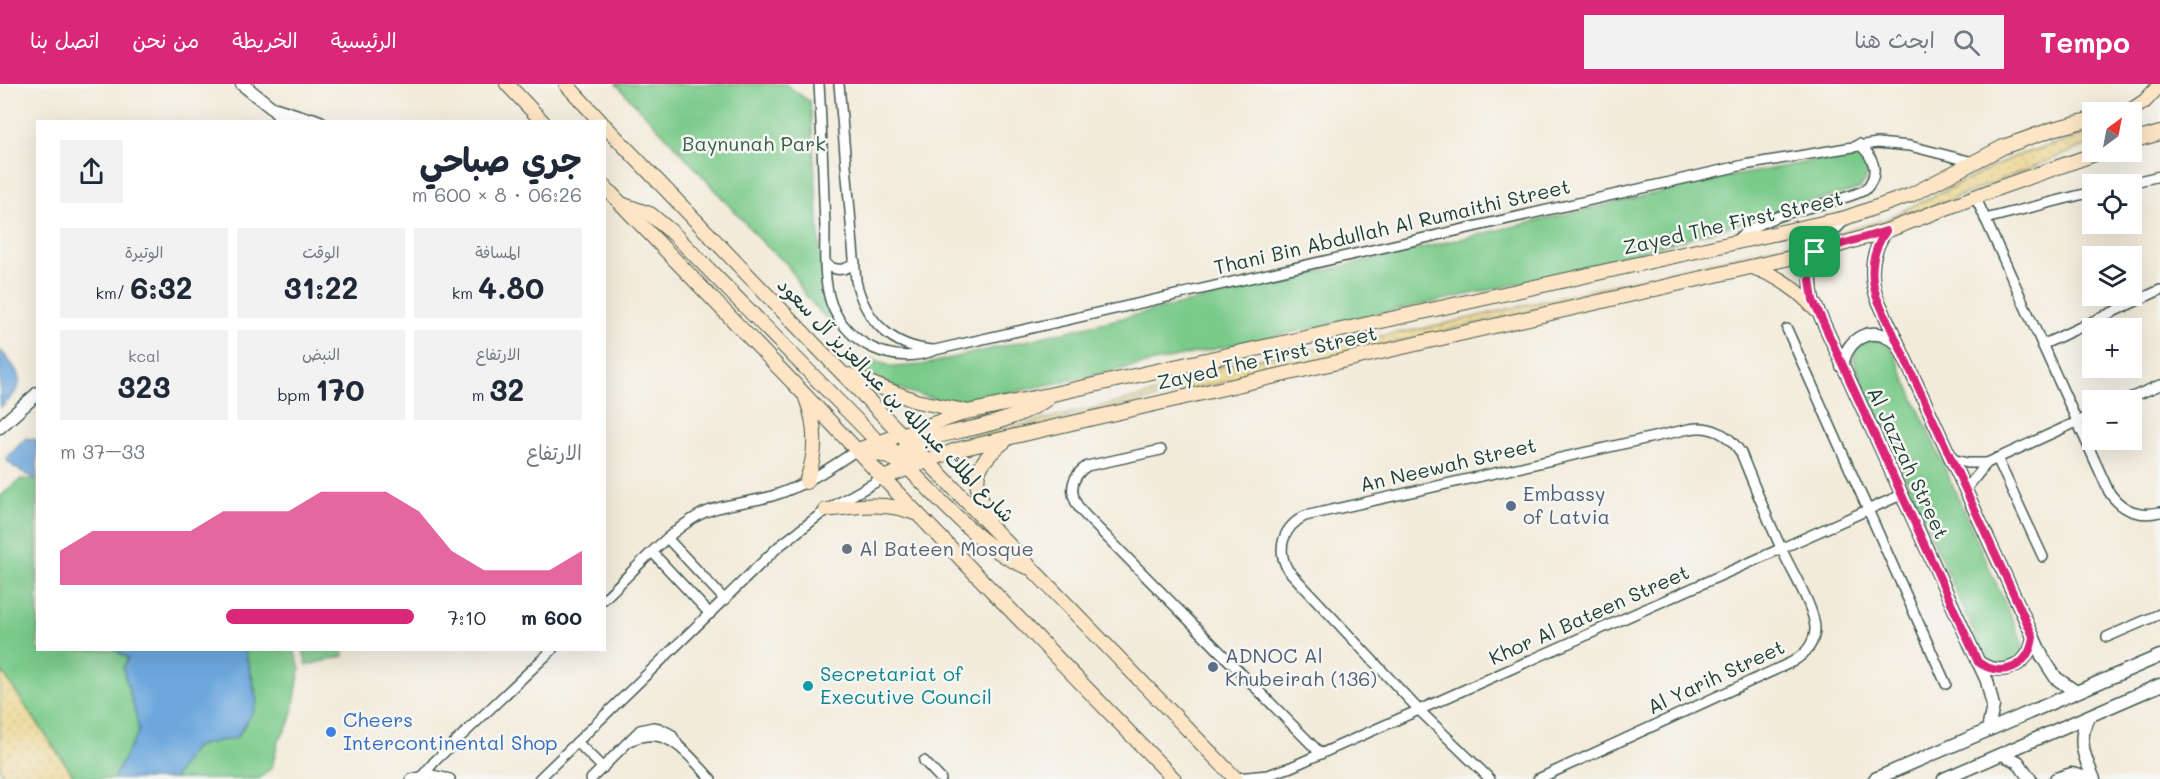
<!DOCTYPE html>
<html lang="ar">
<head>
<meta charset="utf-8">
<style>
	:root { --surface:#fff; --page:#f2f2f3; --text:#1f2937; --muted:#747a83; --accent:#db2777 }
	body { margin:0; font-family:Mali,"Playpen Sans Arabic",sans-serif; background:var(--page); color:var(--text); direction:rtl; height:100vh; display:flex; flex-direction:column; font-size:22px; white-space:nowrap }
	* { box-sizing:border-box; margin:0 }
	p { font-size:20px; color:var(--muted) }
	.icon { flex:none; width:33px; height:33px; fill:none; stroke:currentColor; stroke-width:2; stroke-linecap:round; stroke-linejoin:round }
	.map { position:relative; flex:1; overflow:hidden; direction:ltr }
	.side { position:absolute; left:36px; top:36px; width:570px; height:531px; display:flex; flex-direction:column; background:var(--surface); border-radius:0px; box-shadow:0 6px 24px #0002; direction:rtl }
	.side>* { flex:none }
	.needle { width:39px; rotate:32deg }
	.tools { position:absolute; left:2082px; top:18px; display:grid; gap:12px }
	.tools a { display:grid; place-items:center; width:60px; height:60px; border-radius:0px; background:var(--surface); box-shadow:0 6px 24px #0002; font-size:30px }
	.pin { position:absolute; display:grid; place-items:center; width:51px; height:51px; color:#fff; margin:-26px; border-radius:12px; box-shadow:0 3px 9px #0006 }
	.round { display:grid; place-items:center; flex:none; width:63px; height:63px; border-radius:0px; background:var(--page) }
	.head { display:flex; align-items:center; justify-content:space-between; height:102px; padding:0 24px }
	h1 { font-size:33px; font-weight:700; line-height:45px }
	.figures { display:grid; grid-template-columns:repeat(3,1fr); gap:9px; height:102px; padding:6px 24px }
	.figures div { display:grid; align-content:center; border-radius:0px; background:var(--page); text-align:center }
	.figures b { font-size:30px; font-weight:700 }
	.figures small { font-size:16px; font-weight:400 }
	.figures p { font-size:16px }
	.chart { height:168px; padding:12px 24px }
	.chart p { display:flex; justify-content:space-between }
	.chart svg { width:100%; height:108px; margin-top:6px; fill:var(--accent); opacity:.7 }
	ul { padding:0 24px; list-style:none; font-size:20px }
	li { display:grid; grid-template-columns:96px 72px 1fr; align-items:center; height:45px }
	li i { height:15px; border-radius:8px; background:var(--accent) }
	header { display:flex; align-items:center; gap:36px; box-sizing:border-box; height:84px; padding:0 30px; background:var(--accent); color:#fff }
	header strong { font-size:28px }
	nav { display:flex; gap:33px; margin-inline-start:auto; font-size:21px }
	.search { width:420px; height:54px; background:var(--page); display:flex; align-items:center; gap:15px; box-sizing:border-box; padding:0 21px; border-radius:0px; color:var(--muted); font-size:22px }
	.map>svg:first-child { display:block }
</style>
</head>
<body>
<header>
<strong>Tempo</strong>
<div class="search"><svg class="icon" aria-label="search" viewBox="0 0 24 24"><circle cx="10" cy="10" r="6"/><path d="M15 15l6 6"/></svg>ابحث هنا</div>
<nav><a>الرئيسية</a><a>الخريطة</a><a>من نحن</a><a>اتصل بنا</a></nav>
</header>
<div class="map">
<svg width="2160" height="695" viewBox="0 0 2160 695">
	<defs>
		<pattern id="sand-dots" width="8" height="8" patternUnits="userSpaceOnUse" patternTransform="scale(1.5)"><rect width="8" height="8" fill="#eeda9e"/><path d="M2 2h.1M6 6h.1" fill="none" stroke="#ccbc89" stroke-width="1.8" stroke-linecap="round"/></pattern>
	</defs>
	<rect width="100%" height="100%" fill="#f6f6f2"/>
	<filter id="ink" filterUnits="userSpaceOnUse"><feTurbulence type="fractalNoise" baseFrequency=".0167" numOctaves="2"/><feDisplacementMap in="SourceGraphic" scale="12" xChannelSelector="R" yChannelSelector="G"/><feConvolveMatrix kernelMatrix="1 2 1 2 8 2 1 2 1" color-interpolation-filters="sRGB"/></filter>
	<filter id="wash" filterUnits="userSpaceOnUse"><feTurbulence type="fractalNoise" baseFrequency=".008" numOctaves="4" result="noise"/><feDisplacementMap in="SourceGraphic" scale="24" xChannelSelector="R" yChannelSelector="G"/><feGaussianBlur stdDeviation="1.35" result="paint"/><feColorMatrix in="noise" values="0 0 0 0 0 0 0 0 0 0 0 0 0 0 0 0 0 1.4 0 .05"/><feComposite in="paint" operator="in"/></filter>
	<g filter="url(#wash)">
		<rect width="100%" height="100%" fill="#f3ebda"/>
		<g fill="url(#sand-dots)" stroke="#868c69" stroke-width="1.5">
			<polygon points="2092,49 2092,59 1963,111 1840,155 954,361 953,357 1174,305 1220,282 1436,242 1837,149 1884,136 2016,72"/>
			<polygon points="0,585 76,695 4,695 0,685"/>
		</g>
		<g fill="#7aca8a" stroke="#4c845f" stroke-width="1.5">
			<polygon points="616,0 785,0 810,18 823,209 836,245 806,212 787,180 765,161 679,66"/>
			<path d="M1851,70L1865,75C1870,88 1868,95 1859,105L1559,191L958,320C926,313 891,306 863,287L864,280L871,275L893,283L922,281L1712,96Z"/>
			<polygon points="1865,255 1882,256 1891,263 2023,560 2022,570 2010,584 1987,578 1854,277 1855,266"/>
			<polygon points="21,395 37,396 38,566 115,566 128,574 123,584 136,631 139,647 113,695 76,695 0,585 0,413"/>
			<path d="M245,566H294L300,585L291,636L278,658L272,683L259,695H173L194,664L204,660L236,654C266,616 255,607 245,566Z"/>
			<polygon points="303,566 343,566 344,572 307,581"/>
		</g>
		<g fill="#6ca7dd" stroke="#467288" stroke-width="1.5">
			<path d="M0,266C22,291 29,299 0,324Z"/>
			<polygon points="26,354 37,356 37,396 14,383 6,375"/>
			<polygon points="115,566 245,566 257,618 252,630 236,654 204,660 194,664 173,695 113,695 139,647 136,631 123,584 128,574"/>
		</g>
	</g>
	<g filter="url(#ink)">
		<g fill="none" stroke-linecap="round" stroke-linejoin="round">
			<defs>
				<g id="minor">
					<path d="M819,0C822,47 823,94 825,142C825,167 823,195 831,219C846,260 894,283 935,266L1744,81L1877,59L1910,62L1973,78"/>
					<path d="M839,0L856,197C865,236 891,263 933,266"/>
					<polyline points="2125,100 2160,92"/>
					<path d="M1975,112L2109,408C2122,427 2139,433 2160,428"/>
					<polyline points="1985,135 2092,108"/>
					<path d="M1733,159C1765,125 1825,125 1865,106C1881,90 1874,73 1859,60"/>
					<path d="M826,180C836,188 846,187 855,178"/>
					<polyline points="1787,245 1946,600"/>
					<polyline points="2042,261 2160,206"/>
					<polyline points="2125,316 2160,301"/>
					<path d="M1161,366L1087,382C1066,396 1070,416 1086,432L1321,670"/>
					<polyline points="1997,374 2043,473"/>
					<polyline points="1952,375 1967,379 1987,379 2092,331"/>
					<polyline points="1966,405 1987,379"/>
					<polyline points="668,455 725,516"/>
					<polyline points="653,469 710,530"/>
					<path d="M604,515C633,488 667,448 701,430C724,419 749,419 772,412C803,403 831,383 857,366"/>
					<polyline points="2107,553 2160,530"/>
					<path d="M632,656C668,640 689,672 711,695"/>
					<polyline points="577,658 603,684"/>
					<polyline points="924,677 941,695"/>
					<polyline points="423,691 435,677 552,566"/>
					<polyline points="1236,694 1268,691 1291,683 1901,411"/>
					<polyline points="411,695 432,691 450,695"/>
					<polyline points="539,695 778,463 826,426 883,394"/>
					<polyline points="591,695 640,646 653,643 659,644 671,650 678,661"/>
					<path d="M1490,695L1419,626L1288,486C1276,465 1283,443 1305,432L1689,345C1711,341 1729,350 1741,369C1754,401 1767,434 1782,466C1791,486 1816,526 1815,546C1814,561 1804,571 1792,578L1538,695"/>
				</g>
				<g id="tertiary">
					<polyline points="242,0 272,24 285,38"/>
					<polyline points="276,25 307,35"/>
					<polyline points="301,38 312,35 320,38"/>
					<path d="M1845,134C1818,160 1805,178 1813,216L1987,597L1993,622L1988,646"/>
					<path d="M1886,147C1871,168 1869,190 1877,214L2043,574L2056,594L2076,608"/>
					<path d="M1842,282C1847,254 1872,239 1897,259"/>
					<polyline points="0,343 38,309"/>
					<path d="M1978,578C2003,595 2031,581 2033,552"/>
					<path d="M2088,633C2077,656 2084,673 2094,695"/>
					<polyline points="2002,670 2018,678 2030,695"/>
					<polyline points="1875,695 2160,572"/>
					<polyline points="1944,695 2160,601"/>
					<polyline points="2056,695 2072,690 2091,695"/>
				</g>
				<g id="secondary">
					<polyline points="507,0 543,38"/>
					<polyline points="566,0 601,38"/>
					<polyline points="2130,27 2145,17 2160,1"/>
					<polyline points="604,41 841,288 1236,695"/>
					<polyline points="2132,57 2160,49"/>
					<polyline points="604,102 804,310 883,394 1174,695"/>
					<polyline points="624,121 650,130 674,150 878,358 901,371 928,376"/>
					<path d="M1752,183C1778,192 1798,205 1816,226"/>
					<polyline points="849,291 916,317 965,327"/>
					<path d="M906,361C952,345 1005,344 1047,315"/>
					<polyline points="857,366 967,328 1053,310 1845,134 1911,111 2003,63 2053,45 2092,35"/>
					<path d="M858,366C877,369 892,372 908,384C940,415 987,470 1028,483"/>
					<polyline points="883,394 956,366 1011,353 1816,168 1886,147 2001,103 2101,68"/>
					<path d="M806,398C817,370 817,342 806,314"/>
					<path d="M826,426C856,422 886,417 915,429"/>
					<path d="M989,433C970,395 973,382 1006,356"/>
				</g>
			</defs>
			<use href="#minor" stroke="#3f574d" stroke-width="12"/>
			<use href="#tertiary" stroke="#3f574d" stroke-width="15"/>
			<use href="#secondary" stroke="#3f574d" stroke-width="16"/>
			<use href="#minor" stroke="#fff" stroke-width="9"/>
			<use href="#tertiary" stroke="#fff" stroke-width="12"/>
			<use href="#secondary" stroke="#fde5c5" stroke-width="14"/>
		</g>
	</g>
	<g fill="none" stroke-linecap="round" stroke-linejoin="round" filter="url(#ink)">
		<defs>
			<path id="route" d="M1886,147C1871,168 1869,190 1877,214L2033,552C2031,581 2003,596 1978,578L1813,216L1810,196L1815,168Z"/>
		</defs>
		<use href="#route" stroke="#fff" stroke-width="12"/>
		<use href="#route" stroke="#db2777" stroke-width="8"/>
	</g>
	<g fill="#5c6f8a" stroke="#f6f6f2" stroke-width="2">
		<circle cx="1511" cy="422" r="6"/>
		<circle cx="1213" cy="583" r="6"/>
	</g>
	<circle fill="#6b7280" stroke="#f6f6f2" stroke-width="2" cx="847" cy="465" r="6"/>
	<circle fill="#0f9aa8" stroke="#f6f6f2" stroke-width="2" cx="808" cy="602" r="6"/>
	<circle fill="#3f7fe0" stroke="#f6f6f2" stroke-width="2" cx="331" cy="648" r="6"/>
	<g text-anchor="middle" stroke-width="5" stroke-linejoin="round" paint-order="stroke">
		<g font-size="20" fill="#36604a" stroke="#f6f6f2">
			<text x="754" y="67">Baynunah Park</text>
		</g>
		<g font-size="20" fill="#1f3d34" stroke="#f6f6f2">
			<text transform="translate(1733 139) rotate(-13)" y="7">Zayed The First Street</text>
			<text transform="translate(1392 143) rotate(-13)" y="7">Thani Bin Abdullah Al Rumaithi Street</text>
			<text transform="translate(1267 274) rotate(-13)" y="7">Zayed The First Street</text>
			<text transform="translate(896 316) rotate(46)" y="7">شارع الملك عبدالله بن عبدالعزيز آل سعود</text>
			<text transform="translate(1908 379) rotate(65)" y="7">Al Jazzah Street</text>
			<text transform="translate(1448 381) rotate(-13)" y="7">An Neewah Street</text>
			<text transform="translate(1589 531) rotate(-24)" y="7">Khor Al Bateen Street</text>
			<text transform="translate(1716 593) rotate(-25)" y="7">Al Yarih Street</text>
		</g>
		<g font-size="20" fill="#4e5e75" stroke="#f6f6f2" text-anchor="start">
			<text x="1523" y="417">Embassy<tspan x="1523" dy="23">of Latvia</tspan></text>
			<text x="1225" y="579">ADNOC Al<tspan x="1225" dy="23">Khubeirah (136)</tspan></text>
		</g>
		<g font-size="20" fill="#5b616d" stroke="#f6f6f2" text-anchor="start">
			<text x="859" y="472">Al Bateen Mosque</text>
		</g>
		<g font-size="20" fill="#0d838f" stroke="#f6f6f2" text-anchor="start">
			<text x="820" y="597">Secretariat of<tspan x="820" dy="23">Executive Council</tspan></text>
		</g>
		<g font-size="20" fill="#366cbe" stroke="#f6f6f2" text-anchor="start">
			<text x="343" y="643">Cheers<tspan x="343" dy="23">Intercontinental Shop</tspan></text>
		</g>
	</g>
</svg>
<div class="tools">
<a><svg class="needle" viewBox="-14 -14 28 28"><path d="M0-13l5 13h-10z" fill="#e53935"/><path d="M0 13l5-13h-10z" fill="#747a83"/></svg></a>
<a><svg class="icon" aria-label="locate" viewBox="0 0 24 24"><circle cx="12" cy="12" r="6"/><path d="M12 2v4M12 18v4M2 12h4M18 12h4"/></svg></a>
<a><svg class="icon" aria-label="layers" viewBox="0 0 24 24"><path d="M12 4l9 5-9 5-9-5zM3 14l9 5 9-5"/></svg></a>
<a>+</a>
<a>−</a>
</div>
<div class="pin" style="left:1815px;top:168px;background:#1e9e55"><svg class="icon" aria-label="arrive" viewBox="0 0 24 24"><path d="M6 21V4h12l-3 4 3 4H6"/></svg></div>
<section class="side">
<div class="head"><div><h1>جري صباحي</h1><p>06:26 · 8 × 600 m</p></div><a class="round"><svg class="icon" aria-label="share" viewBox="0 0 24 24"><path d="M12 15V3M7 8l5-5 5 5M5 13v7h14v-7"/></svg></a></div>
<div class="figures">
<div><p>المسافة</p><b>4.80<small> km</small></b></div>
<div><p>الوقت</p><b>31:22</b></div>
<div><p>الوتيرة</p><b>6:32<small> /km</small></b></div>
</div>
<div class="figures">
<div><p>الارتفاع</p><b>32<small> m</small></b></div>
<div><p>النبض</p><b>170<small> bpm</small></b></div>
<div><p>kcal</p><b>323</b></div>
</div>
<div class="chart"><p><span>الارتفاع</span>33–37 m</p>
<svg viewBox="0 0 160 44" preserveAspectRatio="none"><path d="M0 44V30L10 22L20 22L30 22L40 22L50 14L60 14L70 14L80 6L90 6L100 6L110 14L120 30L130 38L140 38L150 38L160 30V44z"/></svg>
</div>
<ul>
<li><b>600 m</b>7:10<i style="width:53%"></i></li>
</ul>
</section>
</div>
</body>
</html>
